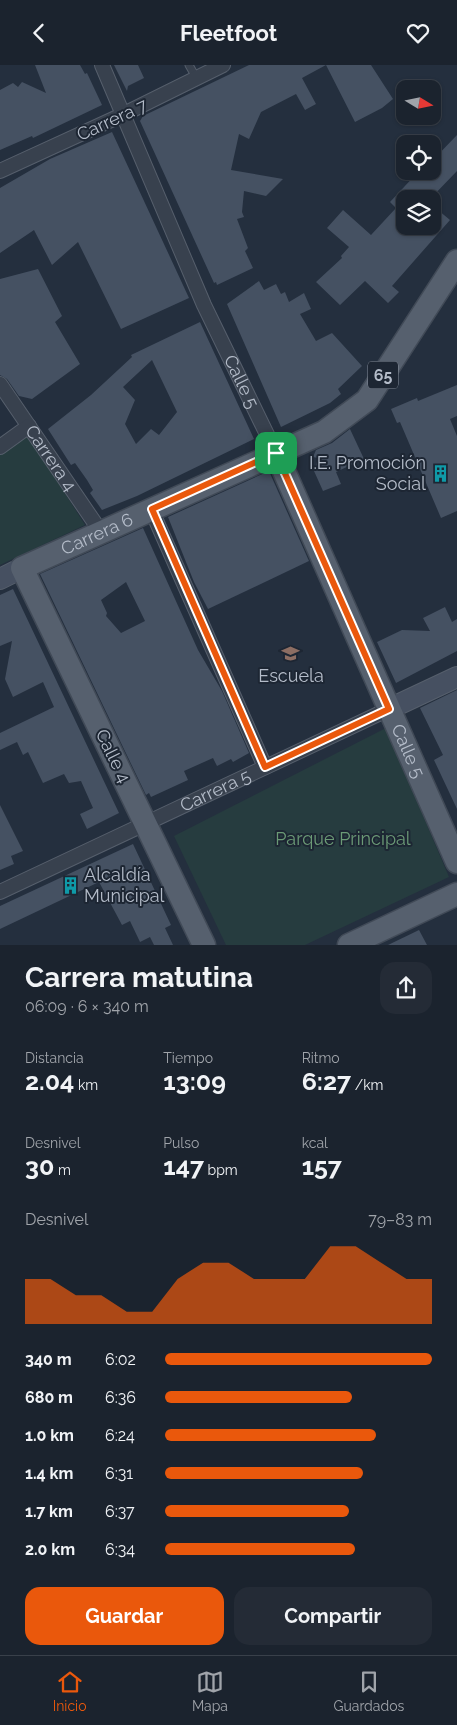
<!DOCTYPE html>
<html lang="es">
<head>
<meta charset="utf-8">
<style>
	:root { --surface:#1b232e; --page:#242b36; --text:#f1f3f6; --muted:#a0a4aa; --line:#39404a; --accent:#ea580c }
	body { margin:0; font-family:Raleway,sans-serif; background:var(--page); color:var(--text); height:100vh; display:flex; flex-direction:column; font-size:19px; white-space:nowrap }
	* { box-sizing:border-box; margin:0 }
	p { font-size:16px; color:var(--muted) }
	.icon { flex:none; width:28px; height:28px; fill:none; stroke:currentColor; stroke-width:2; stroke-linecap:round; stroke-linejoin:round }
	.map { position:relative; height:880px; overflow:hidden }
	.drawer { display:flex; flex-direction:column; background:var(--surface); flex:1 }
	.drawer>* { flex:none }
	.needle { width:32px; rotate:100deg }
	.fabs { position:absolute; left:396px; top:15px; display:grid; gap:10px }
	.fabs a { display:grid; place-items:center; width:45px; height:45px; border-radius:10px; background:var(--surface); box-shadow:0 1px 4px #0004,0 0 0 1px var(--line); font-size:25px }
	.pin { position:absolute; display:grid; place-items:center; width:42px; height:42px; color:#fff; margin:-21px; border-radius:10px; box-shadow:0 2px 8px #0006 }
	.round { display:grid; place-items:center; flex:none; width:52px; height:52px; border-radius:15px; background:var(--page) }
	.head { display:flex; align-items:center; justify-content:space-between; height:85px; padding:0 25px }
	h1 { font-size:28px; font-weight:700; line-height:38px }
	.metrics { display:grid; grid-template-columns:repeat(3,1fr); gap:8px; height:85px; padding:5px 25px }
	.metrics div { display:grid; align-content:center }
	.metrics b { font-size:25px; font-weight:700 }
	.metrics small { font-size:14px; font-weight:400 }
	.metrics p { font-size:14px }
	.chart { height:140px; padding:10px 25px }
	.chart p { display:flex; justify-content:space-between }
	.chart svg { width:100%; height:90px; margin-top:5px; fill:var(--accent); opacity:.7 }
	.primary-button { display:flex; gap:10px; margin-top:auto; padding:10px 25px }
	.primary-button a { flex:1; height:58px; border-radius:15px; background:var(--accent); color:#fff; font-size:20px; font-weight:700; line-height:58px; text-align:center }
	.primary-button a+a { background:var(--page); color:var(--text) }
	ul { padding:0 25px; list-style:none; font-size:16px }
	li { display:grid; grid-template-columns:80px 60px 1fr; align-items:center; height:38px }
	li i { height:12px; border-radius:6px; background:var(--accent) }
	header { display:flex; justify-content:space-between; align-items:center; height:65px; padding:0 25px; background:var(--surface); font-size:22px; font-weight:700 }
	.dock { display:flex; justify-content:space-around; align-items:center; height:70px; border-top:1px solid var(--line); background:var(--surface); font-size:14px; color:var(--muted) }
	.dock a { display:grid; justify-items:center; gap:2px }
	.dock .active { color:var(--accent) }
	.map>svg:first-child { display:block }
</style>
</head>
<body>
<header><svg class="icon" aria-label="back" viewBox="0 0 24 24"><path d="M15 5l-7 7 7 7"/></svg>Fleetfoot<svg class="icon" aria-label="heart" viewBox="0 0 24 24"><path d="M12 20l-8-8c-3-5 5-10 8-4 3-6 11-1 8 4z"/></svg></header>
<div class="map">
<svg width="457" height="880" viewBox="0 0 457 880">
	<rect width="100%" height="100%" fill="#242f3e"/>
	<g fill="#263c3f">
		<polygon points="27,368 85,460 0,500 0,388"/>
		<polygon points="386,663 449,812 305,880 226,880 174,771"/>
	</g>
	<g fill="#455162" fill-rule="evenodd">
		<polygon points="35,0 80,0 85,9 87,8 102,40 33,73 32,71 0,85 0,25 13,18 18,22 22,17 46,28"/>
		<polygon points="114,0 138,0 144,13 128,21 127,26"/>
		<polygon points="249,0 371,0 393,34 382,43 355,57 326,0 302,13 316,39 305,45 296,29 261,47 249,74 239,69 231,105 283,114 266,131 244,126 242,147 244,152 237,154 248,183 245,186 253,203 217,220 216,217 214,218 140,56 143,51"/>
		<polygon points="112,67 189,233 121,264 78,177 52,200 34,165 0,188 0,123 50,94"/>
		<polygon points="457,70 457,106 430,134 405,134 405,161 432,161 432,140 450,155 392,221 399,227 388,238 365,216 340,240 316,217 342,193 341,191 349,182 327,163 343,145 371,170 396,143 390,137 419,106 432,106 432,96"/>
		<polygon points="38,204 62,251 55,257 80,299 32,334 19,331 7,314 0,310 0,214"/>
		<polygon points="259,216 264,225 276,219 281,229 285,227 289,237 304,228 311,244 300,249 316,276 332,268 362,301 338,324 341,329 330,338 281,362 227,239"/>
		<path d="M200,257L254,374L137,431L102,445L90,428L93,425L87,415L75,398L71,400L48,364L91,330L132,292L131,290ZM152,295L177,347L159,370L151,364L136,379L125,359L135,335L123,322Z"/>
		<polygon points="457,320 457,351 450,354 457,371 457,446 441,453 400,357 397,358 391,344 417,333 418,336"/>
		<polygon points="350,364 364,394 336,407 341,419 323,426 314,406 318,393 313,392 316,385 332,378"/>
		<polygon points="269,406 309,496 208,544 194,517 168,452"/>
		<path d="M143,463L198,585L222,626L249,688L233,697L231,694L217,701L213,693L184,706L188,715L151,732L149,728L146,730L40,509ZM126,517L145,556L121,568L106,551L107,548L101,535Z"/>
		<polygon points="13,524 119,748 87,764 80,749 93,743 81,716 69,718 64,709 43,718 28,687 23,690 17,677 0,685 0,668 54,642 43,617 13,632 5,614 12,576 0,581 0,530"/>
		<polygon points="445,542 452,557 457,554 457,586 396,618 377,577 402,565 430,566 423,553"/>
		<polygon points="457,625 457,744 434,695 443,690 420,643"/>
		<polygon points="0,740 23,786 11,791 14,799 0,805"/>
		<polygon points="133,779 171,860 165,863 173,880 154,880 150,872 140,877 130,856 122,860 99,817 0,864 0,841"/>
		<polygon points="419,865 427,880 388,880"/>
	</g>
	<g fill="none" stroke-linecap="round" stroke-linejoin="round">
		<defs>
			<polyline id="service" points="189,0 197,14"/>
			<g id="minor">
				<path id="s1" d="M102,0L204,240L276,388"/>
				<polyline points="0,106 122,50 223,0"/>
				<path id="s2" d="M0,319L101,467"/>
				<polyline points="0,382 29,361"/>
				<polyline points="151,444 265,702"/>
				<path id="s3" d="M0,827L389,644"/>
			</g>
			<g id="secondary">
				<polyline points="0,514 22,503"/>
				<polyline points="389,644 457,612"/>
			</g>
			<g id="primary">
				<path id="s4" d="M276,388L457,797"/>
				<path id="s5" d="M204,880L22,503L324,367L367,335L457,196"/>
				<polyline points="349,880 457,829"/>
			</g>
		</defs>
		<use href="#service" stroke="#565f6c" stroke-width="9"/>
		<use href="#minor" stroke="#565f6c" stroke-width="16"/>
		<use href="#secondary" stroke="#565f6c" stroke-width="22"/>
		<use href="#primary" stroke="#414a57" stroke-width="25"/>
		<use href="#service" stroke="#38414e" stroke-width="7"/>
		<use href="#minor" stroke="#38414e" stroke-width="14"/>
		<use href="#secondary" stroke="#465061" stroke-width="20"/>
		<use href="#primary" stroke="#56606e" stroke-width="22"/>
	</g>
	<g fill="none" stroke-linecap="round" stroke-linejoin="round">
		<defs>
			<polygon id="route" points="276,388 389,644 265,702 152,444"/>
		</defs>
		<use href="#route" stroke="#fff" stroke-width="10"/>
		<use href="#route" stroke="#ea580c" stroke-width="6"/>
	</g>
	<defs>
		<symbol id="building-bare" viewBox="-9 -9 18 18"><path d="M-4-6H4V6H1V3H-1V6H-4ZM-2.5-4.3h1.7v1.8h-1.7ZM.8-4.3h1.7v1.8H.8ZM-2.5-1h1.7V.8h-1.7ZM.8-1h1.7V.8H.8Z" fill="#0f9aa8" stroke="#1d2633" stroke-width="2.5" paint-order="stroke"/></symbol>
		<symbol id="school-bare" viewBox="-9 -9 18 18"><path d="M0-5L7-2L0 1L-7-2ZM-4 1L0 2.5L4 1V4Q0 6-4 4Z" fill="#8d6e63" stroke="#1d2633" stroke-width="2.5" paint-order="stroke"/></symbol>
	</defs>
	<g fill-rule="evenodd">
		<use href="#building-bare" x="428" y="396" width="25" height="25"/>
		<use href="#school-bare" x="278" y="576" width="25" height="25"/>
		<use href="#building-bare" x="58" y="808" width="25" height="25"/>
	</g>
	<g text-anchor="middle" stroke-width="4" stroke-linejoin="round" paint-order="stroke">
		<rect fill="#1d2633" stroke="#878f9c" stroke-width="1" x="368" y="296.5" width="30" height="27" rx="4"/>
		<g font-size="16" font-weight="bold" fill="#b4bcc9">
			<text x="383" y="316">65</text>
		</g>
		<g font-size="18" fill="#b4bcc9" stroke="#1d2633">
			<text transform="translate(112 55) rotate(-25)" y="6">Carrera 7</text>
			<text dy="6" stroke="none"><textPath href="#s1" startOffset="346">Calle 5</textPath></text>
			<text dy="6" stroke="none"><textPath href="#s2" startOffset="90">Carrera 4</textPath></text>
			<text dy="6" stroke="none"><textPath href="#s5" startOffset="501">Carrera 6</textPath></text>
			<text dy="6" stroke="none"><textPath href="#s4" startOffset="326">Calle 5</textPath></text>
			<text transform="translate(113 691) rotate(64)" y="6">Calle 4</text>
			<text dy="6" stroke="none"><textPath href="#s3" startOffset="238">Carrera 5</textPath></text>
		</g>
		<g font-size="18" fill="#b4bcc9" stroke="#1d2633" text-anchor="end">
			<text x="426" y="404">I.E. Promoción<tspan x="426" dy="21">Social</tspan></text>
			<text x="291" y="617" text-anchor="middle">Escuela</text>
			<text x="84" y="816" text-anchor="start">Alcaldía<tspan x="84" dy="21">Municipal</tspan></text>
		</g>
		<g font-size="18" fill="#6b9a76" stroke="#1d2633">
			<text x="343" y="780">Parque Principal</text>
		</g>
	</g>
</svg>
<div class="fabs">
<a><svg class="needle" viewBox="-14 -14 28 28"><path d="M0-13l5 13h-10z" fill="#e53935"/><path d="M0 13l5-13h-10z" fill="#a0a4aa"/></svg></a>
<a><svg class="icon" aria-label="locate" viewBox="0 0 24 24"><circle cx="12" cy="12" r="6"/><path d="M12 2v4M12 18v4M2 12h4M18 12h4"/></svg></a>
<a><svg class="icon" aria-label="layers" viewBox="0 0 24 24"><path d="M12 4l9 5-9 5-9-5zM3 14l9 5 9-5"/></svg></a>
</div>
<div class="pin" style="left:276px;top:388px;background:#1e9e55"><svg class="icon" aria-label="arrive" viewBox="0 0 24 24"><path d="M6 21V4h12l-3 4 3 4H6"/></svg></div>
</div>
<section class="drawer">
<div class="head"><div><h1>Carrera matutina</h1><p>06:09 · 6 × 340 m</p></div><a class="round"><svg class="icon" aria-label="share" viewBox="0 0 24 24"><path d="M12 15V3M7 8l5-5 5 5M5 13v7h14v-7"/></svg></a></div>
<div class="metrics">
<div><p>Distancia</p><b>2.04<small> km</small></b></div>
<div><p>Tiempo</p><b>13:09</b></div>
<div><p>Ritmo</p><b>6:27<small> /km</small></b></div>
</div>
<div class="metrics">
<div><p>Desnivel</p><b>30<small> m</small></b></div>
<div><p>Pulso</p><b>147<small> bpm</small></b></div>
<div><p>kcal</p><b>157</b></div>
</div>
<div class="chart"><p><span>Desnivel</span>79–83 m</p>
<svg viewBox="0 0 160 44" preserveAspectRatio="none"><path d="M0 44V22L10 22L20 30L30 30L40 38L50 38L60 22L70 14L80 14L90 22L100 22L110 22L120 6L130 6L140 14L150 22L160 22V44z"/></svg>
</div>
<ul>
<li><b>340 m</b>6:02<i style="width:100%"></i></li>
<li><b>680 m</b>6:36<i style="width:70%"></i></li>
<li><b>1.0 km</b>6:24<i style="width:79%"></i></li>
<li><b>1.4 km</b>6:31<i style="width:74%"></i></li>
<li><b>1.7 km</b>6:37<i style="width:69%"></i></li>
<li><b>2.0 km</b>6:34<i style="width:71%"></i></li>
</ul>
<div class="primary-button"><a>Guardar</a><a>Compartir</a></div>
</section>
<nav class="dock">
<a class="active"><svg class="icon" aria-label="home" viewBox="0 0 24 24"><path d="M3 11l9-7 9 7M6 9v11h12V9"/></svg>Inicio</a>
<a><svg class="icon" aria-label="map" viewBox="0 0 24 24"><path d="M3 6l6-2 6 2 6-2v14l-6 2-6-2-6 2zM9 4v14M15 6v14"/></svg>Mapa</a>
<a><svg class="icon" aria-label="saved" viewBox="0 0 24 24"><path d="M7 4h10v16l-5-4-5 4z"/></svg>Guardados</a>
</nav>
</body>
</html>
